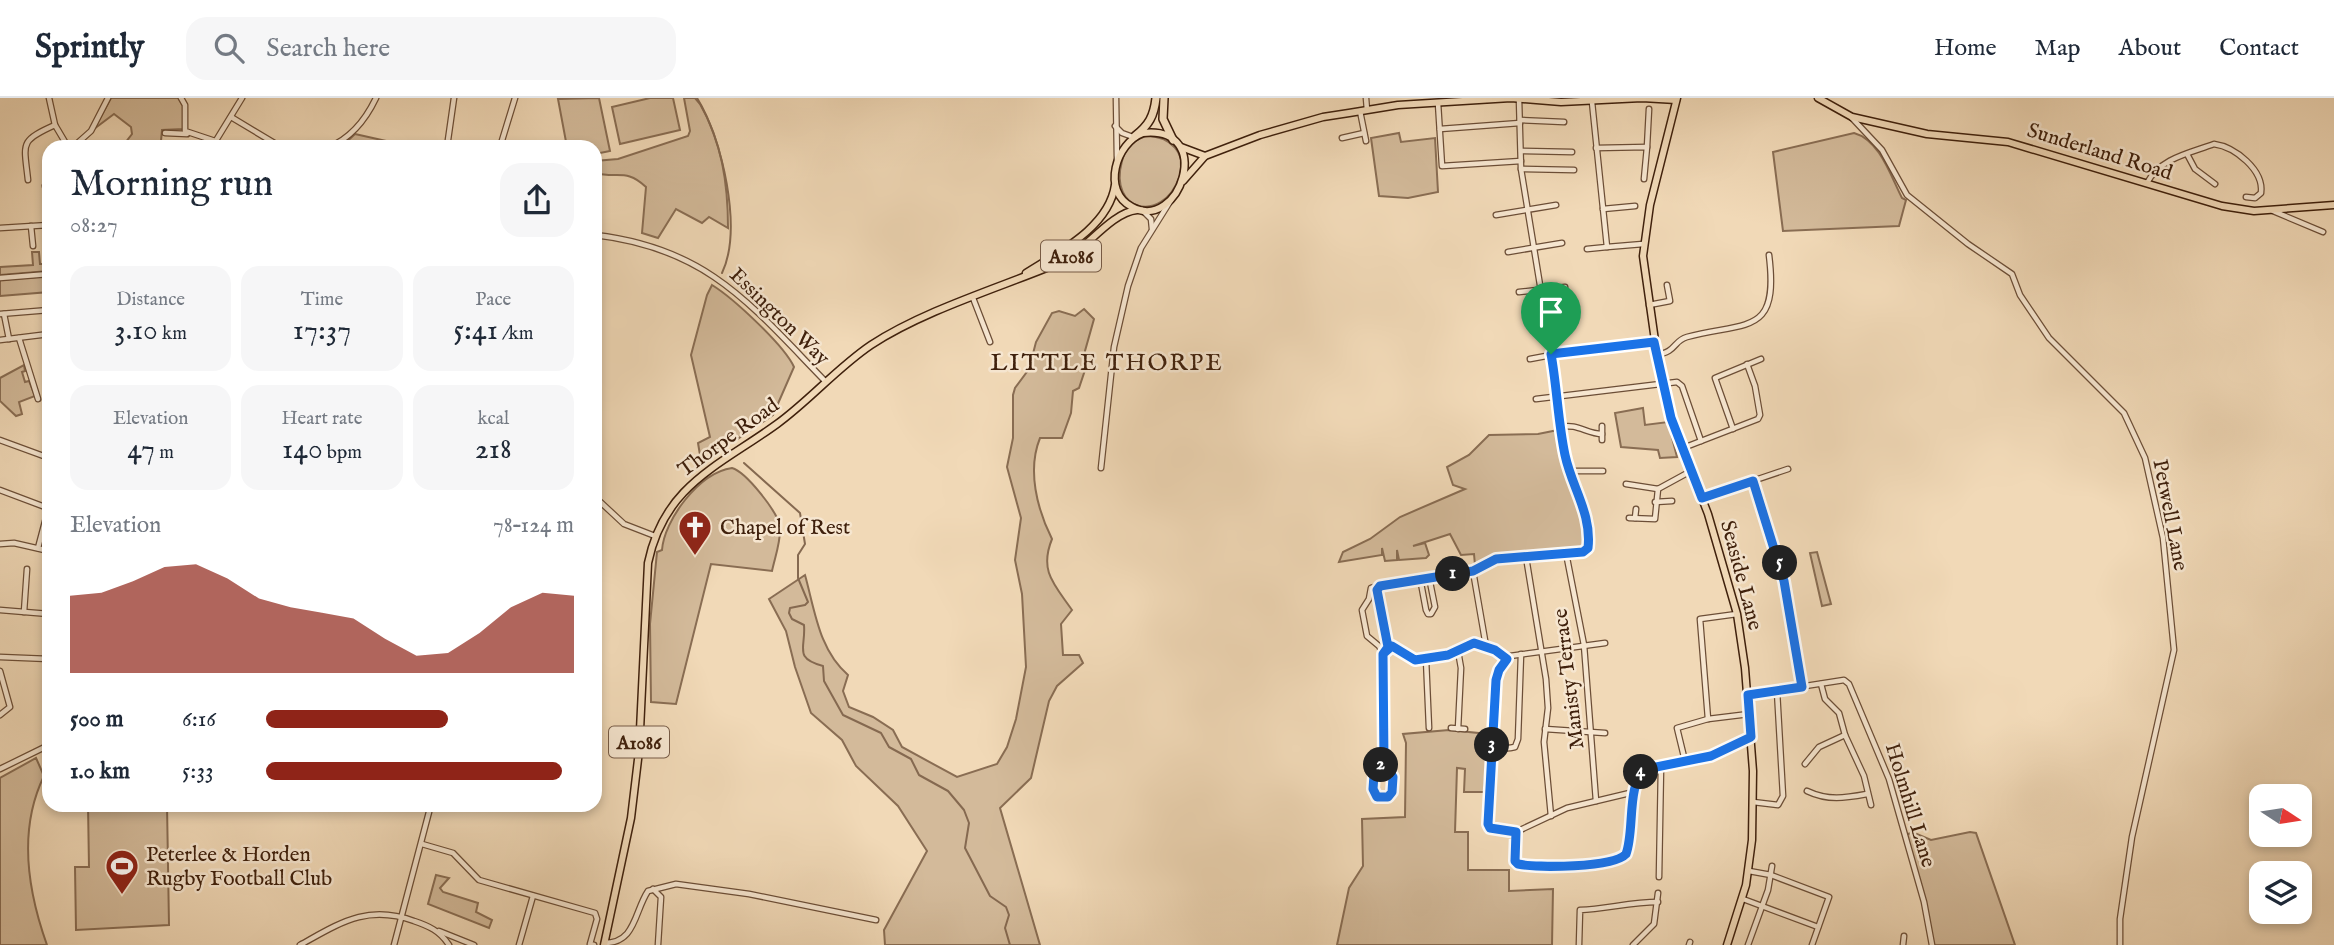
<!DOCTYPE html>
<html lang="en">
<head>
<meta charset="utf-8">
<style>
	:root { --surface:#fff; --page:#f6f6f7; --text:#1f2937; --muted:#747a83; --line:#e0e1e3; --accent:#8f2418 }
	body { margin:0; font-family:"IM FELL English",serif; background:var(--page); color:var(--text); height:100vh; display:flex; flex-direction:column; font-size:26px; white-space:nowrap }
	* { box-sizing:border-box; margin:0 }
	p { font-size:23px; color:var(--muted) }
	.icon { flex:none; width:38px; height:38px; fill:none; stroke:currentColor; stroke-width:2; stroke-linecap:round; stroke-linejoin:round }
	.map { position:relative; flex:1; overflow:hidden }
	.panel { position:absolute; left:42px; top:42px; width:560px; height:672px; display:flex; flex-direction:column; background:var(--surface); border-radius:21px; box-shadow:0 4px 10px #0003 }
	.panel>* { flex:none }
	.needle { width:46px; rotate:102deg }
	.buttons { position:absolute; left:2249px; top:686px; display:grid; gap:14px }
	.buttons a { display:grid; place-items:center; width:63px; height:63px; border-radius:14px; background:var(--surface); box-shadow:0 4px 10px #0003; font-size:35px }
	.pin { position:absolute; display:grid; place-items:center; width:60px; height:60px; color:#fff; margin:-72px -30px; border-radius:50% 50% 50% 0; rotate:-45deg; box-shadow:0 0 7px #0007 }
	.pin .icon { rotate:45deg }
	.km { position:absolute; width:35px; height:35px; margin:-18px; border-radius:50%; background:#222; color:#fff; font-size:19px; line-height:35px; text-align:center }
	.round { display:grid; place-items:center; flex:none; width:74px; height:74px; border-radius:21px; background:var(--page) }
	.summary { display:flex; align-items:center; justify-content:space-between; height:119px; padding:0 28px }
	h1 { font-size:38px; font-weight:600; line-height:52px }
	.metrics { display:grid; grid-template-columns:repeat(3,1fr); gap:10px; height:119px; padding:7px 28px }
	.metrics div { display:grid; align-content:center; border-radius:18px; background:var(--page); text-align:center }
	.metrics b { font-size:30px; font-weight:600 }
	.metrics small { font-size:19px; font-weight:400 }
	.metrics p { font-size:19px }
	.chart { height:196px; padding:14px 28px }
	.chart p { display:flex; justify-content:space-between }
	.chart svg { width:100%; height:126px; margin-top:7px; fill:var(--accent); opacity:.7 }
	ul { padding:0 28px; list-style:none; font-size:23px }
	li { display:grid; grid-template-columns:112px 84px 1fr; align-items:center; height:52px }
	li i { height:18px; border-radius:9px; background:var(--accent) }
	header { display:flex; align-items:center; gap:42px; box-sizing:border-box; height:98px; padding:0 35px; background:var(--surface); border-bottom:2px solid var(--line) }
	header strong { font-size:33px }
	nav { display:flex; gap:38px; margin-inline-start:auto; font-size:24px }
	.search { width:490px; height:63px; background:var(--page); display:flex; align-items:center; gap:18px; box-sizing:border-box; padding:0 24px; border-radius:21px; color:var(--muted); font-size:26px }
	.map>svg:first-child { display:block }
</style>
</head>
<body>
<header>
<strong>Sprintly</strong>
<div class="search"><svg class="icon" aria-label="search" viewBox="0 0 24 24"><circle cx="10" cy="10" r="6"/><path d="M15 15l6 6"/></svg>Search here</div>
<nav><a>Home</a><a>Map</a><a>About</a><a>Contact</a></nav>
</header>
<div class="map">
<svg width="2334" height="847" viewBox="0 0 2334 847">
	<rect width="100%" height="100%" fill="#f1d9b7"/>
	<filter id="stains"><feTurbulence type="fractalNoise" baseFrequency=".00286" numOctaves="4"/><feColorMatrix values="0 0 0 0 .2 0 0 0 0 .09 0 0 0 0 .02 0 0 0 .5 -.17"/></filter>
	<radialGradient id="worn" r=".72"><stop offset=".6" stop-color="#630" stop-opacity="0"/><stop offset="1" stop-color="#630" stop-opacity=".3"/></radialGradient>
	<g fill="#d3ba9a" stroke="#896d53" stroke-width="2">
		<polygon points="111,0 179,0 184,7 184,31 162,32 161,43 166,45 164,49 122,49 132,36 131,29 114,16 94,31"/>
		<polygon points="599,0 610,53 595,56 595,49 567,49 558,1"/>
		<polygon points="650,0 673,0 680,32 620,46 612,9"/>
		<path d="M684,0H695L700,6C722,44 728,86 728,130L709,119L702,125L676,111L658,140L642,135L646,89C626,70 618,81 595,75V63L618,61L688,38L690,33Z"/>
		<polygon points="1399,35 1401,44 1435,40 1438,94 1408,100 1379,98 1371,40"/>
		<path d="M1854,35C1880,42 1891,79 1902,100L1906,102L1899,128L1783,133L1773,54Z"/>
		<polygon points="355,36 413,49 341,49"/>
		<path d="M1146,38C1170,38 1188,55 1179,80C1162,126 1108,114 1122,63C1125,50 1133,42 1146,38Z"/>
		<polygon points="32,154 39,154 40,166 49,166 49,173 0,177 0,169 33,167"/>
		<polygon points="49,178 49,194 0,198 0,182"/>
		<path d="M712,187C733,200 784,247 794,269L773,317L736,342L700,357L698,345L710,339L691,257L707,197Z"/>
		<path d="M1084,211L1094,221L1085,253V272L1079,290L1073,293L1071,315L1062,340H1040C1027,372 1037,411 1052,441C1039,473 1054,486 1072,512L1061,526L1063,557H1079L1083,565L1057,588L1049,603L1031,680L1000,710L1040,847H885L884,832L927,753L898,708L856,668L842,642L811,615L795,569L786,533L769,501L805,477C815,513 819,552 848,577L843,593L849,609L873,619L893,632L902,649L957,679L997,666L1007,649L1016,621L1026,569L1022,496L1015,462L1021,420L1007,369L1013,340V297L1015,290L1029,271L1036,244L1052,215L1059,213L1075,218Z"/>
		<polygon points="24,267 25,273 22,274 25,284 29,283 35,298 19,304 22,316 16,318 0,303 0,280"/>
		<polygon points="1643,310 1645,327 1668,324 1677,359 1660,360 1658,352 1621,349 1615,315"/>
		<polygon points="1558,332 1566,375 1586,429 1586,446 1581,451 1498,457 1475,467 1474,456 1461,457 1450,436 1413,448 1425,445 1429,457 1426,460 1399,462 1397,452 1397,462 1385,463 1382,450 1382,457 1339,464 1343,454 1370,441 1400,419 1465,391 1453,387 1447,369 1469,357 1489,337 1538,336"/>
		<path d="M732,370C746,374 778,414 780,429C781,443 775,459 772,473L711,466L676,606L651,604L650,526L657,454L662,452C664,423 698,375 732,370Z"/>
		<polygon points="1817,454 1831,506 1822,508 1810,455"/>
		<polygon points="1449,632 1488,636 1484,694 1464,694 1465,671 1457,670 1455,734 1468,734 1468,772 1509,772 1509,793 1553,791 1552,847 1337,847 1349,790 1363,768 1362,721 1405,719 1406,645 1403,636"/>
		<path d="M36,660L44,678C18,731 28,794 47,847H0V680Z"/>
		<polygon points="88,707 167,707 169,827 76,832 75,769 89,769"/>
		<polygon points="1912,734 1931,742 1970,734 1976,735 2015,847 1933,847 1906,737"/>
		<polygon points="436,777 449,780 440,790 443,794 478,805 476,814 492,822 489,830 428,806"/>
	</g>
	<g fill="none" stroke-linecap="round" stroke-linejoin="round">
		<g stroke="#856950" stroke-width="2">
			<path d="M697,0C722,40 743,131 722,175"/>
			<path d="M744,365L800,415L805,446L798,457V480L808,504L805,507L790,510L789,515L792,521L804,527C806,550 793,560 823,568L824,583L843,617L881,635L889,649L911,661L919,677L948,693L964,712L969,725L965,750L990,798L1006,809L1009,817L1005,830L1010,847"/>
		</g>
		<defs>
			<g id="minor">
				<polyline points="49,0 55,27 68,49"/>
				<polyline points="181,0 185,7 185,33 215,43"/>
				<polyline points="1116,0 1117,62"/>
				<polyline points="1366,0 1367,12"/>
				<polyline points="1438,5 1442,68 1521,63"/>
				<polyline points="1360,13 1366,43"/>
				<polyline points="231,19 281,49"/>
				<polyline points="1852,20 1882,52 1907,97 1968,146 2012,176 2020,197 2049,240 2124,315 2145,360 2163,440 2174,552 2132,739 2120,821 2120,847"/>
				<polyline points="1520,22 1564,24"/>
				<polyline points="1115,28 1122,35 1133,39"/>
				<polyline points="1440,31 1520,25"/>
				<polyline points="165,35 187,36"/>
				<polyline points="1342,40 1364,35"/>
				<polyline points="73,49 91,33 108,0"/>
				<polyline points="212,49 242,0"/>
				<path d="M329,49C351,40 366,21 376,0"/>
				<polyline points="447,49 454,0"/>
				<polyline points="500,49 515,0"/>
				<polyline points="1647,49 1649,11"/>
				<polyline points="1596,50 1647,49 1644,81"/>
				<polyline points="1521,53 1572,54"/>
				<polyline points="2187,56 2195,71 2215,86"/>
				<polyline points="1521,71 1574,72"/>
				<path d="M28,82C24,45 19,43 55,27"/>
				<path d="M2147,85C2160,60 2190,55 2214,46C2235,49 2264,72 2261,95L2255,100L2246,99"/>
				<polyline points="45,88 49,103"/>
				<polyline points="1603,111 1635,108"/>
				<polyline points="1142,112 1151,121 1152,131"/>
				<polyline points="2273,113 2323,134"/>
				<polyline points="1496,117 1556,107"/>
				<polyline points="31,128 33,148"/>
				<polyline points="0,130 49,127"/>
				<path d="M595,137C708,150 751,207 825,283"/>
				<polyline points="1607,149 1643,146"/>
				<polyline points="1587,151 1607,149 1592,4"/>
				<polyline points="1508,154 1562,145"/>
				<polyline points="0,180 49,176"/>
				<polyline points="1519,194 1565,189"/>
				<polyline points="973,200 990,244"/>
				<polyline points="1649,207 1670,203 1667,187"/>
				<polyline points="0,216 49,212"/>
				<polyline points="4,216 9,241"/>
				<polyline points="19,240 38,301"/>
				<polyline points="0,242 49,236"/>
				<path d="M1656,257C1677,254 1673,243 1687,239C1748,223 1779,238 1769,157"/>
				<polyline points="1530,261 1594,249 1654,244"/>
				<polyline points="1536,301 1677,284 1682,288 1701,343"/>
				<polyline points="1602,328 1602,342"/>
				<path d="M1561,329C1577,325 1587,336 1602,336"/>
				<polyline points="1733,331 1715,280 1761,261"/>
				<polyline points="0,342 49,360"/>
				<polyline points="1683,350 1758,321 1760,317 1755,288 1747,266"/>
				<polyline points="1101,370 1114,249 1128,188 1141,150 1171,102"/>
				<polyline points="1568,373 1603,373"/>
				<polyline points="1753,383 1784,483 1802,589"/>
				<polyline points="1626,386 1658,391"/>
				<polyline points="1658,391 1691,373"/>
				<polyline points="0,392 45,409 47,416 38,450"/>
				<polyline points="595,399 624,426 655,438"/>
				<polyline points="1702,400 1788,371"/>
				<polyline points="1655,404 1672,403"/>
				<polyline points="1629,420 1655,421 1658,391"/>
				<polyline points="1635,420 1636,411"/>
				<polyline points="0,446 14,445 49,453"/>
				<polyline points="1566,455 1584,547 1596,703"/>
				<polyline points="1526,459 1546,581 1548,610 1544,644 1551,718"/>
				<polyline points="1473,473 1486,548"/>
				<polyline points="1420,480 1426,512 1428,516 1431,516 1435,509 1429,479"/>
				<polyline points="1379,488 1371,490 1369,501 1362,512 1367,538 1379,548 1383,556"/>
				<polyline points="0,512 49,516"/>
				<polyline points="24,514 27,471"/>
				<polyline points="1605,545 1510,558 1499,572 1488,726 1495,733 1516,734 1567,710 1634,694"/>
				<polyline points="1388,549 1377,492 1385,485 1473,473 1496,461 1583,454 1588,450 1587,418 1568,373 1564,353 1558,297 1521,71 1519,1"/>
				<polyline points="0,559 49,561"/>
				<polyline points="1426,561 1429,630"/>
				<polyline points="0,573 10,609 0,617"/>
				<polyline points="1821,586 1825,601 1839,615 1845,637 1864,678 1871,707"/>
				<polyline points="1748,597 1844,582 1849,586 1889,681 1924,804 1932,847"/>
				<polyline points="1708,621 1700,521 1737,516"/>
				<polyline points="1451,630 1465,631"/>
				<polyline points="1458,631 1461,570 1458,553"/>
				<polyline points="1545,631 1605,635"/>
				<path d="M1492,645C1499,651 1507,651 1515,649L1518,641L1521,556"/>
				<polyline points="1685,663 1677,630 1708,621 1749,616"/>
				<path d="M1384,664C1375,675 1371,683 1374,697L1384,700L1392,694L1393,679L1384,664L1383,556L1392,548L1415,562L1448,557L1474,545L1495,552L1507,561"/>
				<polyline points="1805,666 1819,649 1845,637"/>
				<polyline points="0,671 49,647"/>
				<path d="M1807,693C1828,703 1845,700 1867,696"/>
				<polyline points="1753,704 1778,707 1783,698 1777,593"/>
				<path d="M1516,734L1515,763L1518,766C1535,770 1554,767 1572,767C1587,767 1607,770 1620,761C1643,747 1621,689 1646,671L1711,658L1750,639"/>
				<polyline points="422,746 453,755 479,782 595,815 597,821 590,846 594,847"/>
				<polyline points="1749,773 1771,777 1829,799 1812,847"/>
				<polyline points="1659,779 1661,668"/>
				<polyline points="653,791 661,799 658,847"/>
				<polyline points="1743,801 1818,829"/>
				<polyline points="439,833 474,847"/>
				<path d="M604,845C636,845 634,814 648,793L676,786L749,796L876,822"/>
				<path d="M300,847C340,825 367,806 414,823C429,828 440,833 449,847"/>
				<polyline points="394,847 429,714"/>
				<polyline points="519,847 533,798"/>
				<path d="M1579,847L1580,812C1606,811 1631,804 1658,804"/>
				<polyline points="1633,847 1654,826 1658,795"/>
				<polyline points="1689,847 1690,844"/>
				<polyline points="1748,847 1768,792 1772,768"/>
				<polyline points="1903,847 1904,838"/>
			</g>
			<g id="major">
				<polyline points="1677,0 1650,107 1643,158 1661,285 1671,320 1708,416 1737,516 1745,570 1753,673 1752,742 1746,787 1727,847"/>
				<polyline points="1818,0 1852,19 1927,36 2008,44 2222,108 2254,113 2334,107"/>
				<path d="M1143,35C1216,27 1180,135 1132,109C1101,93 1116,45 1143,35Z"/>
				<polyline points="1181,49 1205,58"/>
				<polyline points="1183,83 1205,58 1260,37 1323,19 1349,15 1398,7 1511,0 1561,4 1642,0 1676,2"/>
				<path d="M1026,175C1059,154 1109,129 1115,87"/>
				<path d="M604,847L631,720L639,653L648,465C664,387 719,368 777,326C810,302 837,270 871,247C926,211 1005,188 1066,162C1088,148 1113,114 1137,112"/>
			</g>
			<g id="highway">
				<polyline points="1164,0 1163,21 1173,42"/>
				<path d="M1135,38C1149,27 1154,18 1156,0"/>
			</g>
		</defs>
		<use href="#minor" stroke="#6c4e37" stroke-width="7"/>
		<use href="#major" stroke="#3f200c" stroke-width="9"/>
		<use href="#highway" stroke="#3f200c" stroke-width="10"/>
		<use href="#minor" stroke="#f6e6d0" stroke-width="4.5"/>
		<use href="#major" stroke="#f1d9b7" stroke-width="6"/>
		<use href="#highway" stroke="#f1d9b7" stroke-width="7"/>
	</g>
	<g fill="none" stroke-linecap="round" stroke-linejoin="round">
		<defs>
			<path id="route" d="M1551,256C1557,289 1558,324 1565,357C1572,390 1592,416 1588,450L1583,454L1496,461L1473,473L1380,488L1377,492L1388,549L1383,556L1384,664L1393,679L1392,694L1388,699H1377L1373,691L1374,677L1384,664L1383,556L1392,548L1415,562L1448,557L1474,545L1495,552L1507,561L1499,572L1496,582L1488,726L1490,730L1516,734L1515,763L1518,766C1537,770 1613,770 1626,756C1635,733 1626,685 1646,671L1711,658L1751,639L1748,597L1802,589L1784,483L1753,383L1702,400L1671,320L1654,244L1551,256"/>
		</defs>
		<use href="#route" stroke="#fff" stroke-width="14"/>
		<use href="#route" stroke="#1a73e8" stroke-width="9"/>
	</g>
	<defs>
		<symbol id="church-pin" viewBox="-11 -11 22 30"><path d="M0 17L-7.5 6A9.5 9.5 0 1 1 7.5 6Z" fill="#8f2418" stroke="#f6e6d0"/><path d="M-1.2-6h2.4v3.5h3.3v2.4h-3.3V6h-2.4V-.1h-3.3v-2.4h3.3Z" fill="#fff"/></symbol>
		<symbol id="stadium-pin" viewBox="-11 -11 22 30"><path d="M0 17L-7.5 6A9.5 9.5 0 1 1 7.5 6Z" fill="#8f2418" stroke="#f6e6d0"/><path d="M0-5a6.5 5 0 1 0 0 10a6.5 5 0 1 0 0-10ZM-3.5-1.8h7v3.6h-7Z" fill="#fff"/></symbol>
	</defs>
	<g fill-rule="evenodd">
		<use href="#church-pin" x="676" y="410" width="38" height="52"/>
		<use href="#stadium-pin" x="103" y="749" width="38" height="52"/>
	</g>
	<g text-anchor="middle" stroke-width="5" stroke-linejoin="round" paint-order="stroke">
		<g fill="#f6e6d0" stroke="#765b47" stroke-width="2">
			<rect x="1041" y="142.5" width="60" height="31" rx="5"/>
			<rect x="609" y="628.5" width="60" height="31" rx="5"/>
		</g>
		<g font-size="19" font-weight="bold" fill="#3f200c">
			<text x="1071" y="165">A1086</text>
			<text x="639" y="651">A1086</text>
		</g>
		<g font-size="21" fill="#3f200c" stroke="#f6e6d0">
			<text transform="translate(2100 53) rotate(17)" y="7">Sunderland Road</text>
			<text transform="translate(780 218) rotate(44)" y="7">Essington Way</text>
			<text transform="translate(728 339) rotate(-36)" y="7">Thorpe Road</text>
			<text transform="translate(2171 417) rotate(79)" y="7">Petwell Lane</text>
			<text transform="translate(1742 477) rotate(75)" y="7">Seaside Lane</text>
			<text transform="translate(1568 581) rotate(-97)" y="7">Manisty Terrace</text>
			<text transform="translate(1911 707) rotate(73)" y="7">Holmhill Lane</text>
		</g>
		<g font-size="21" fill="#3f200c" stroke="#f6e6d0" text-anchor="start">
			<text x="720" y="436">Chapel of Rest</text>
			<text x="146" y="763">Peterlee &amp; Horden<tspan x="146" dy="24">Rugby Football Club</tspan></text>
		</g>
		<g font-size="24" letter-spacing="2" fill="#3f200c" stroke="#f6e6d0">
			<text x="1107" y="272">LITTLE THORPE</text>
		</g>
	</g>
	<rect width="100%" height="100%" filter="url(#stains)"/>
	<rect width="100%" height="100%" fill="url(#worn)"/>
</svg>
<div class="buttons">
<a><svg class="needle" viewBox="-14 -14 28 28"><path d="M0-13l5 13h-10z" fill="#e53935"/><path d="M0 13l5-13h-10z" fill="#747a83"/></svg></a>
<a><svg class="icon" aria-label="layers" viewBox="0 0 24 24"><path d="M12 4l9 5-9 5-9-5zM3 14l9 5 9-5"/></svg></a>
</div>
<div class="pin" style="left:1551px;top:256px;background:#1e9e55"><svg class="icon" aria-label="arrive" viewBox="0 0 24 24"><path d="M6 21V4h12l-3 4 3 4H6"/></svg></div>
<b class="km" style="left:1453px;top:476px">1</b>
<b class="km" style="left:1381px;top:667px">2</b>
<b class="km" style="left:1492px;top:647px">3</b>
<b class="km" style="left:1641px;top:674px">4</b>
<b class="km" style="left:1780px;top:465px">5</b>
<section class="panel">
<div class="summary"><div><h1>Morning run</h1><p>08:27</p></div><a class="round"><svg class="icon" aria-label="share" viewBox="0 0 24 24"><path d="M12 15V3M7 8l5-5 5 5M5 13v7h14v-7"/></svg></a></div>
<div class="metrics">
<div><p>Distance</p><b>3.10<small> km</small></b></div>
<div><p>Time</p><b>17:37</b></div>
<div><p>Pace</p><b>5:41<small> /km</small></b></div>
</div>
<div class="metrics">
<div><p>Elevation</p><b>47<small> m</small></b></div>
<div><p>Heart rate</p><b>140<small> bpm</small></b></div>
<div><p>kcal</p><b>218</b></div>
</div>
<div class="chart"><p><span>Elevation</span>78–124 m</p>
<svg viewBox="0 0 160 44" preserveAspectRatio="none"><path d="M0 44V17L10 16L20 12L30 7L40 6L50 11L60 18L70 21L80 23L90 25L100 32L110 38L120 37L130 30L140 21L150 16L160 17V44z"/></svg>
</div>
<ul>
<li><b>500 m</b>6:16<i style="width:59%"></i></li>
<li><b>1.0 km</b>5:33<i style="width:96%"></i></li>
</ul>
</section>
</div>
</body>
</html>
